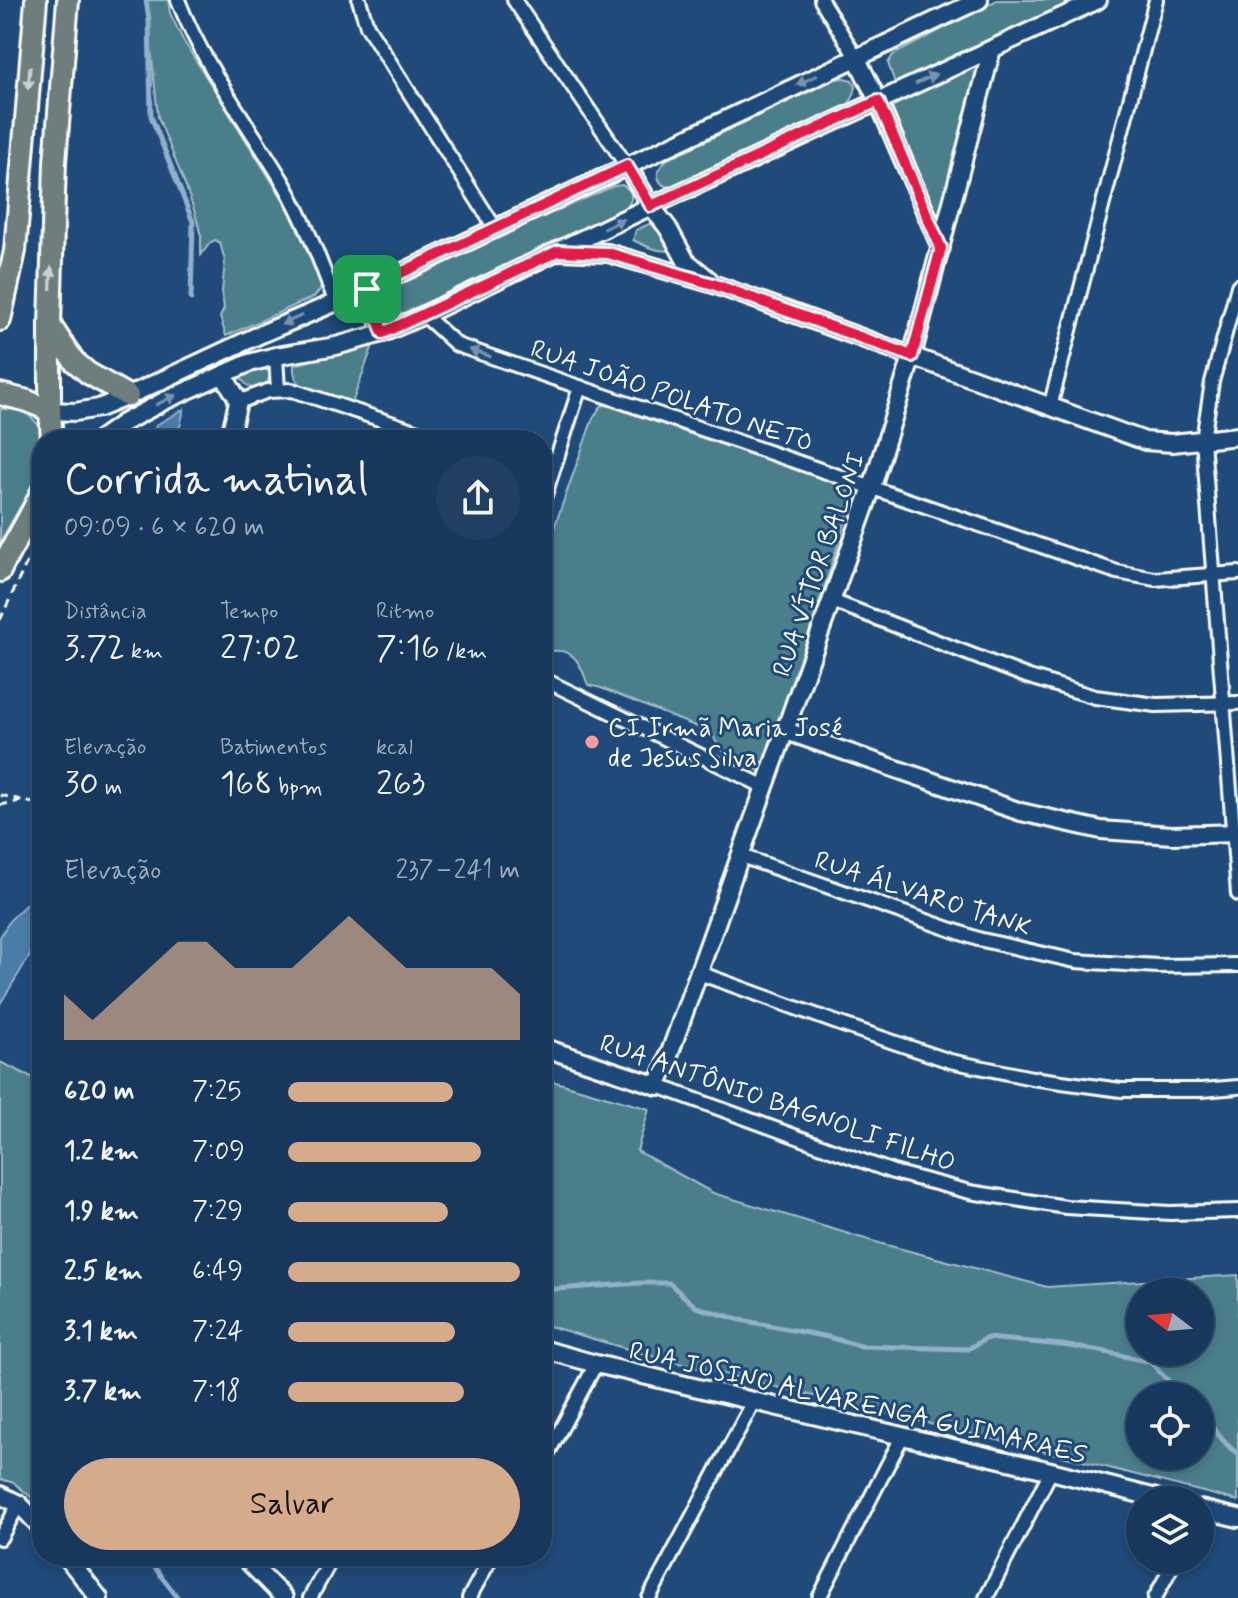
<!DOCTYPE html>
<html lang="pt">
<head>
<meta charset="utf-8">
<style>
	:root { --surface:#17385c; --page:#203f62; --text:#f1f3f6; --muted:#9eacbb; --line:#365272; --accent:#d6ab8b }
	body { margin:0; font-family:Mynerve,sans-serif; background:var(--page); color:var(--text); height:100vh; display:flex; flex-direction:column; font-size:30px; white-space:nowrap }
	* { box-sizing:border-box; margin:0 }
	p { font-size:26px; color:var(--muted) }
	.icon { flex:none; width:44px; height:44px; fill:none; stroke:currentColor; stroke-width:2; stroke-linecap:round; stroke-linejoin:round }
	.map { position:relative; flex:1; overflow:hidden }
	.drawer { position:absolute; left:32px; top:430px; width:520px; height:1136px; display:flex; flex-direction:column; background:var(--surface); border-radius:32px; box-shadow:0 4px 12px #0003,0 0 0 2px var(--line) }
	.drawer>* { flex:none }
	.needle { width:52px; rotate:286deg }
	.buttons { position:absolute; left:1126px; top:1278px; display:grid; gap:16px }
	.buttons a { display:grid; place-items:center; width:88px; height:88px; border-radius:50%; background:var(--surface); box-shadow:0 4px 12px #0003,0 0 0 2px var(--line); font-size:40px }
	.pin { position:absolute; display:grid; place-items:center; width:68px; height:68px; color:#fff; margin:-34px; border-radius:16px; box-shadow:0 4px 12px #0006 }
	.round { display:grid; place-items:center; flex:none; width:84px; height:84px; border-radius:42px; background:var(--page) }
	.overview { display:flex; align-items:center; justify-content:space-between; height:136px; padding:0 32px }
	h1 { font-size:44px; font-weight:600; line-height:60px }
	.metrics { display:grid; grid-template-columns:repeat(3,1fr); gap:12px; height:136px; padding:8px 32px }
	.metrics div { display:grid; align-content:center }
	.metrics b { font-size:34px; font-weight:600 }
	.metrics small { font-size:22px; font-weight:400 }
	.metrics p { font-size:22px }
	.chart { height:224px; padding:16px 32px }
	.chart p { display:flex; justify-content:space-between }
	.chart svg { width:100%; height:144px; margin-top:8px; fill:var(--accent); opacity:.7 }
	.cta { display:flex; gap:16px; margin-top:auto; padding:16px 32px }
	.cta a { flex:1; height:92px; border-radius:48px; background:var(--accent); color:#111; font-size:32px; font-weight:600; line-height:92px; text-align:center }
	ul { padding:0 32px; list-style:none; font-size:26px }
	li { display:grid; grid-template-columns:128px 96px 1fr; align-items:center; height:60px }
	li i { height:20px; border-radius:10px; background:var(--accent) }
	.map>svg:first-child { display:block }
</style>
</head>
<body>
<div class="map">
<svg width="1238" height="1598" viewBox="0 0 1238 1598">
	<rect width="100%" height="100%" fill="#1f4a7a"/>
	<filter id="ink" filterUnits="userSpaceOnUse"><feTurbulence type="fractalNoise" baseFrequency=".0125" numOctaves="2"/><feDisplacementMap in="SourceGraphic" scale="16" xChannelSelector="R" yChannelSelector="G"/><feConvolveMatrix kernelMatrix="1 2 1 2 8 2 1 2 1" color-interpolation-filters="sRGB"/></filter>
	<g filter="url(#ink)">
		<g fill="#4b7e8b" stroke="#a5bec5" stroke-width="2" fill-rule="evenodd">
			<polygon points="146,0 168,0 170,13 183,40 299,225 321,280 320,290 314,297 226,336 220,317 224,309 222,292 225,261 220,243 215,240 210,243 201,255 201,236 195,213 184,182 158,117"/>
			<polygon points="997,0 1088,0 913,79 895,83 888,63 893,55"/>
			<polygon points="981,63 940,222 891,107"/>
			<path d="M844,78L852,80L856,86C854,100 848,105 838,114L671,188C662,186 657,181 658,171L666,160L835,79Z"/>
			<path d="M622,185C635,191 633,201 624,210L407,314L398,312L390,306L389,295L397,285L498,236L614,186Z"/>
			<path d="M660,219L671,250C659,253 643,245 633,240L636,230Z"/>
			<path d="M373,345L352,403C330,398 291,395 294,365Z"/>
			<path d="M264,369L270,372C270,381 266,384 260,389C250,389 244,385 240,375Z"/>
			<path d="M615,402L845,484L852,502L776,735L762,772C738,762 722,760 712,733L601,688L588,685C579,661 573,644 542,653V562L593,418L601,406Z"/>
			<path d="M0,409C26,408 36,418 47,439L42,440V476L23,502L0,542Z"/>
			<polygon points="0,1062 42,1082 42,1506 14,1483 0,1479"/>
			<path d="M542,1078L649,1109L637,1151L713,1193L879,1243L1047,1287L1238,1275V1501L1051,1453L665,1360L542,1324ZM1140,1292H1200V1352H1140ZM1140,1396H1200V1456H1140Z"/>
		</g>
		<g fill="#4a7ca7" stroke="#92b0ca" stroke-width="2">
			<polygon points="184,409 177,440 152,440 156,425"/>
			<polygon points="42,821 42,936 0,1004 0,937 10,920 39,891 33,860"/>
		</g>
		<g fill="none" stroke-linecap="round" stroke-linejoin="round">
			<g stroke="#92b0ca" stroke-width="5">
				<polyline points="146,0 149,20 151,116 193,222 191,299"/>
				<polyline points="542,1290 641,1283 669,1283 696,1307 741,1320 828,1337 860,1346 968,1349 987,1338 1062,1345 1101,1351 1150,1362 1183,1396"/>
				<path d="M1200,1413C1214,1426 1222,1444 1238,1454"/>
				<polyline points="146,1556 178,1598"/>
			</g>
			<defs>
				<g id="minor">
					<path d="M178,0C203,65 247,122 283,182C305,220 320,260 335,301"/>
					<polyline points="359,0 367,26 495,228"/>
					<polyline points="514,0 627,166"/>
					<polyline points="821,0 856,57"/>
					<polyline points="1238,286 1212,382 1203,440 1238,894"/>
					<polyline points="424,315 457,345 1117,572 1155,579 1238,573"/>
					<polyline points="276,356 278,390"/>
					<polyline points="238,402 268,391 292,390 442,440"/>
					<polyline points="1050,407 1156,0"/>
					<polyline points="542,504 580,387"/>
					<polyline points="832,601 1026,676 1095,697 1156,705 1238,703"/>
					<polyline points="547,681 765,787"/>
					<polyline points="741,856 978,939 1075,961 1158,966 1238,965"/>
					<polyline points="699,973 843,1025 950,1061 1032,1078 1121,1090 1202,1090 1238,1087"/>
					<polyline points="658,1086 893,1172 970,1192 1066,1207 1170,1213 1238,1211"/>
					<polyline points="542,1464 596,1364"/>
					<polyline points="0,1538 19,1504"/>
					<polyline points="310,1598 333,1556"/>
					<polyline points="469,1598 492,1556"/>
					<polyline points="649,1598 754,1401"/>
					<polyline points="819,1598 902,1437"/>
					<polyline points="986,1598 1051,1471"/>
					<polyline points="1155,1598 1175,1560"/>
				</g>
				<g id="tertiary">
					<polyline points="856,57 878,101 941,248"/>
					<polyline points="627,166 651,206 668,228 686,261 709,280"/>
					<polyline points="560,251 608,253 713,284 1145,441 1172,443 1238,436"/>
					<polyline points="367,289 383,333"/>
					<polyline points="223,375 236,396 238,402 229,440"/>
					<polyline points="50,411 75,412 99,408 128,396 261,334 367,289 979,0"/>
					<polyline points="99,440 123,423 164,401 249,363 276,356 336,346 383,333 424,315 651,206 1098,0"/>
					<polyline points="786,731 1021,812 1101,830 1172,835 1238,833"/>
					<polyline points="542,1047 658,1086 872,487 912,356 992,49"/>
					<polyline points="542,1349 596,1364 1051,1471 1164,1500"/>
					<polyline points="0,1495 19,1504 42,1528"/>
					<polyline points="1200,1509 1238,1518"/>
					<polyline points="66,1556 99,1598"/>
					<polyline points="243,1556 284,1598"/>
				</g>
				<g id="primary">
					<polyline points="0,320 15,251 36,0"/>
					<polyline points="50,325 74,361 88,373 128,396"/>
					<polyline points="0,394 28,401 50,411"/>
					<polyline points="52,440 50,411 50,325 55,162 68,0"/>
					<path d="M0,571C13,543 30,519 42,491"/>
				</g>
			</defs>
			<use href="#minor" stroke="#fff" stroke-width="18"/>
			<use href="#tertiary" stroke="#fff" stroke-width="22"/>
			<use href="#primary" stroke="#fff" stroke-width="26"/>
			<g stroke="#fff" stroke-width="3" stroke-dasharray="8 6" stroke-linecap="butt">
				<polyline points="0,620 27,562 42,539"/>
				<polyline points="0,795 33,803"/>
				<polyline points="0,805 20,801"/>
			</g>
			<use href="#minor" stroke="#1f4a7a" stroke-width="12"/>
			<use href="#tertiary" stroke="#1f4a7a" stroke-width="16"/>
			<use href="#primary" stroke="#6d7e7c" stroke-width="20"/>
		</g>
		<defs><path id="oneway-solid" d="M-6-.8H1V-3.2L6.5 0L1 3.2V.8H-6Z" transform="scale(2)"/></defs>
		<g fill="#ccd2d1">
			<use href="#oneway-solid" transform="translate(29 78) rotate(95)"/>
			<use href="#oneway-solid" transform="translate(51 278) rotate(-88)"/>
		</g>
		<g fill="#7992af">
			<use href="#oneway-solid" transform="translate(926 79) rotate(-25)"/>
			<use href="#oneway-solid" transform="translate(807 80) rotate(155)"/>
			<use href="#oneway-solid" transform="translate(614 224) rotate(-26)"/>
			<use href="#oneway-solid" transform="translate(292 320) rotate(156)"/>
			<use href="#oneway-solid" transform="translate(480 353) rotate(-161)"/>
			<use href="#oneway-solid" transform="translate(166 400) rotate(-26)"/>
		</g>
	</g>
	<g fill="none" stroke-linecap="round" stroke-linejoin="round" filter="url(#ink)">
		<defs>
			<polygon id="route" points="878,101 941,248 912,356 713,284 608,253 558,251 383,333 367,289 627,166 651,206"/>
		</defs>
		<use href="#route" stroke="#fff" stroke-width="16"/>
		<use href="#route" stroke="#e11d48" stroke-width="10"/>
	</g>
	<circle fill="#ff9aa2" stroke="#1f4a7a" stroke-width="3" cx="592" cy="742" r="8"/>
	<g text-anchor="middle" stroke-width="6" stroke-linejoin="round" paint-order="stroke">
		<g font-size="26" fill="#fff" stroke="#1f4a7a">
			<text transform="translate(672 395) rotate(19)" y="9">RUA JOÃO POLATO NETO</text>
			<text transform="translate(818 564) rotate(-71)" y="9">RUA VÍTOR BALONI</text>
			<text transform="translate(923 893) rotate(18)" y="9">RUA ÁLVARO TANK</text>
			<text transform="translate(778 1102) rotate(19)" y="9">RUA ANTÔNIO BAGNOLI FILHO</text>
			<text transform="translate(858 1402) rotate(13)" y="9">RUA JOSINO ALVARENGA GUIMARAES</text>
		</g>
		<g font-size="26" fill="#fff" stroke="#1f4a7a" text-anchor="start">
			<text x="608" y="736">CI Irmã Maria José<tspan x="608" dy="30">de Jesus Silva</tspan></text>
		</g>
	</g>
</svg>
<div class="buttons">
<a><svg class="needle" viewBox="-14 -14 28 28"><path d="M0-13l5 13h-10z" fill="#e53935"/><path d="M0 13l5-13h-10z" fill="#9eacbb"/></svg></a>
<a><svg class="icon" aria-label="locate" viewBox="0 0 24 24"><circle cx="12" cy="12" r="6"/><path d="M12 2v4M12 18v4M2 12h4M18 12h4"/></svg></a>
<a><svg class="icon" aria-label="layers" viewBox="0 0 24 24"><path d="M12 4l9 5-9 5-9-5zM3 14l9 5 9-5"/></svg></a>
</div>
<div class="pin" style="left:367px;top:289px;background:#1e9e55"><svg class="icon" aria-label="arrive" viewBox="0 0 24 24"><path d="M6 21V4h12l-3 4 3 4H6"/></svg></div>
<section class="drawer">
<div class="overview"><div><h1>Corrida matinal</h1><p>09:09 · 6 × 620 m</p></div><a class="round"><svg class="icon" aria-label="share" viewBox="0 0 24 24"><path d="M12 15V3M7 8l5-5 5 5M5 13v7h14v-7"/></svg></a></div>
<div class="metrics">
<div><p>Distância</p><b>3.72<small> km</small></b></div>
<div><p>Tempo</p><b>27:02</b></div>
<div><p>Ritmo</p><b>7:16<small> /km</small></b></div>
</div>
<div class="metrics">
<div><p>Elevação</p><b>30<small> m</small></b></div>
<div><p>Batimentos</p><b>168<small> bpm</small></b></div>
<div><p>kcal</p><b>263</b></div>
</div>
<div class="chart"><p><span>Elevação</span>237–241 m</p>
<svg viewBox="0 0 160 44" preserveAspectRatio="none"><path d="M0 44V30L10 38L20 30L30 22L40 14L50 14L60 22L70 22L80 22L90 14L100 6L110 14L120 22L130 22L140 22L150 22L160 30V44z"/></svg>
</div>
<ul>
<li><b>620 m</b>7:25<i style="width:71%"></i></li>
<li><b>1.2 km</b>7:09<i style="width:83%"></i></li>
<li><b>1.9 km</b>7:29<i style="width:69%"></i></li>
<li><b>2.5 km</b>6:49<i style="width:100%"></i></li>
<li><b>3.1 km</b>7:24<i style="width:72%"></i></li>
<li><b>3.7 km</b>7:18<i style="width:76%"></i></li>
</ul>
<div class="cta"><a>Salvar</a></div>
</section>
</div>
</body>
</html>
